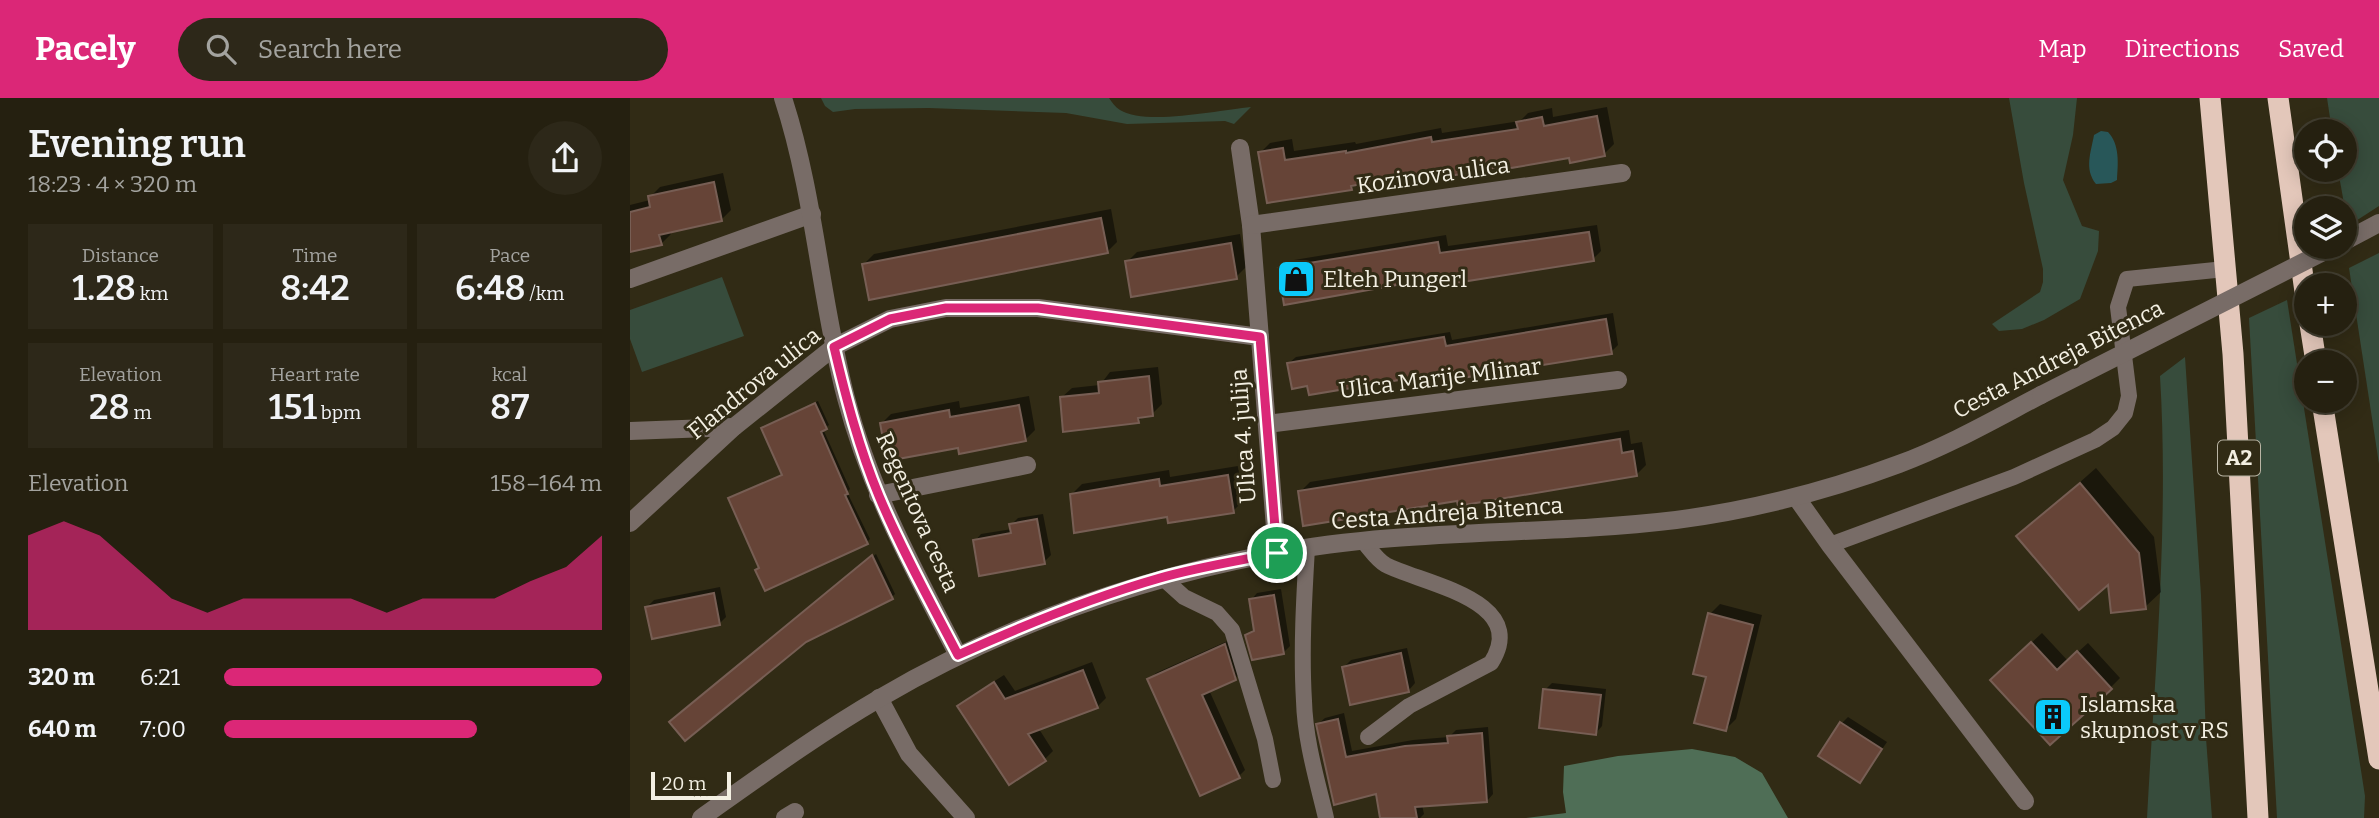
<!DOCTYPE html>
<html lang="en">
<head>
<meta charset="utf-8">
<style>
	:root { --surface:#252010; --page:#2d2819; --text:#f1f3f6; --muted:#a3a39f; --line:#423e30; --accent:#db2777 }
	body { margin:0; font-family:Bitter,serif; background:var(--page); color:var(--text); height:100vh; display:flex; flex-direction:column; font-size:26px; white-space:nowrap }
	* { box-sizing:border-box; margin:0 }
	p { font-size:23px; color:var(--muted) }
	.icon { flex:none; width:38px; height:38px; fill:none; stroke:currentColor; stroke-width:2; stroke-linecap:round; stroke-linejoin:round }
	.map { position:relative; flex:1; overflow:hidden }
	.sheet { display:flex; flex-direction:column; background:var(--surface); width:630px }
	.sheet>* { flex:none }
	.tools { position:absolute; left:1664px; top:21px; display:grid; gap:14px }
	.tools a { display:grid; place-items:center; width:63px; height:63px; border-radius:50%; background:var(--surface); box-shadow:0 4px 18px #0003,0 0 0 2px var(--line); font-size:35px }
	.scale { position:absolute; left:21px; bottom:18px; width:80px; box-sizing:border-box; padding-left:7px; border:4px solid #f3efe2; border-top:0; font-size:19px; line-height:24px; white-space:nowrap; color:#f3efe2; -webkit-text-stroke:5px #312b15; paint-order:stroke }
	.pin { position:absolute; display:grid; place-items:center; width:60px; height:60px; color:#fff; margin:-30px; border:4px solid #fff; border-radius:50%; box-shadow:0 2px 7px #0007 }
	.round { display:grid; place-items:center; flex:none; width:74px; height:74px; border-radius:37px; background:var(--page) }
	.overview { display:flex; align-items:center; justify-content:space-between; height:119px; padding:0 28px }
	h1 { font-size:38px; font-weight:600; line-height:52px }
	.metrics { display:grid; grid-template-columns:repeat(3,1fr); gap:10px; height:119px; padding:7px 28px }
	.metrics div { display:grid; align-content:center; border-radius:0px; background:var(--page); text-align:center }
	.metrics b { font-size:35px; font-weight:600 }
	.metrics small { font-size:19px; font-weight:400 }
	.metrics p { font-size:19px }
	.chart { height:196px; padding:14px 28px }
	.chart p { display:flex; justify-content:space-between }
	.chart svg { width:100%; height:126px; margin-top:7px; fill:var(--accent); opacity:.7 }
	ul { padding:0 28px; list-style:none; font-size:23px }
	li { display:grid; grid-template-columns:112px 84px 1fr; align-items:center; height:52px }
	li i { height:18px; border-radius:9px; background:var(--accent) }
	header { display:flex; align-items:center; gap:42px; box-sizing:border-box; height:98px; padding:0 35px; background:var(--accent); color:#fff }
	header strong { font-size:33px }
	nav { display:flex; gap:38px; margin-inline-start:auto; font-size:24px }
	.search { width:490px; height:63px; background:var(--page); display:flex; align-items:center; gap:18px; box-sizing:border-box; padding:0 24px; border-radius:38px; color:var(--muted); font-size:26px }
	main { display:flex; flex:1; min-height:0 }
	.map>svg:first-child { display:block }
</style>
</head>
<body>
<header>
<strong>Pacely</strong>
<div class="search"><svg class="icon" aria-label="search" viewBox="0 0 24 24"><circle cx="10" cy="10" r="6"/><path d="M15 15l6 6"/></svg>Search here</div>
<nav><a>Map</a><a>Directions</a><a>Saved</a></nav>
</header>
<main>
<section class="sheet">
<div class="overview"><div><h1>Evening run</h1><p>18:23 · 4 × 320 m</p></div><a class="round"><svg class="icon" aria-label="share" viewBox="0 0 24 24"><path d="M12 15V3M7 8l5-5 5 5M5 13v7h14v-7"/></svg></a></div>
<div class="metrics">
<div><p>Distance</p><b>1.28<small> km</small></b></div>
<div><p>Time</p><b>8:42</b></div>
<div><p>Pace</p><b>6:48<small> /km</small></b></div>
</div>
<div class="metrics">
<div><p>Elevation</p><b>28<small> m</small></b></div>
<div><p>Heart rate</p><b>151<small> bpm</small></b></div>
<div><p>kcal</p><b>87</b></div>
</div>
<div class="chart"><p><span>Elevation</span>158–164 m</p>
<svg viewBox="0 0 160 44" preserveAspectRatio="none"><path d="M0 44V11L10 6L20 11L30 22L40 33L50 38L60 33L70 33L80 33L90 33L100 38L110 33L120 33L130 33L140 27L150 22L160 11V44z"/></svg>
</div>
<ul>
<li><b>320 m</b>6:21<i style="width:100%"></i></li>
<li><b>640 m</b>7:00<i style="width:67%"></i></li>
</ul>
</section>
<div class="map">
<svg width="1749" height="720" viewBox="0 0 1749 720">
	<rect width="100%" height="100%" fill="#312b15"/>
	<g fill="#374c3c">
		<path d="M191,0H479C482,4 485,9 490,12C516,28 589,12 621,9L604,26L595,23L497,26L436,15L299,10L225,11L203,14L195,8Z"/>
		<polygon points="1379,0 1447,0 1443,37 1433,82 1452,128 1469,133 1468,153 1450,201 1414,222 1392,231 1369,233 1362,226 1410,194 1413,184 1413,171 1394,85"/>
		<polygon points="1697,0 1749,0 1749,108 1718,128 1708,72 1715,72 1715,33 1702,33"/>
		<polygon points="1749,155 1749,366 1719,170"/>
		<polygon points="92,179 114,238 12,274 0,241 0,212"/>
		<polygon points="1657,202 1735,698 1734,720 1647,720 1619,220"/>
		<path d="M1555,259L1571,497L1576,640L1582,720H1517C1525,573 1539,425 1530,278Z"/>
	</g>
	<polygon fill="#4f6e56" points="1062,651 1105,659 1132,675 1158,720 896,720 936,715 933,694 934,668 988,658"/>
	<path fill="#285759" d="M1471,33L1478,34C1490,47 1488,65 1487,82L1481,85L1466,86C1454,71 1461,54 1464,37Z"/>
	<g fill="#0007">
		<polygon points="977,9 984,46 974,56 809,70 725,86 721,90 630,55 640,45 662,41 664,53 725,44 726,46 811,30 812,35 890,23 898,15 922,10 923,19"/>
		<polygon points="93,75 101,112 91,122 40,133 41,136 31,146 0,152 0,107 20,102 20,99 30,89"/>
		<polygon points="481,111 487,144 477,154 234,166 244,156"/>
		<polygon points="967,127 971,153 963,161 819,176 650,171 658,163 816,137 818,148"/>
		<polygon points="610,136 616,169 606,179 497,164 507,154"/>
		<polygon points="983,215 988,247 981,254 679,286 659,265 666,259 820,234 822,242"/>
		<polygon points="528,269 532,306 522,316 514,317 508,324 431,300 442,290 470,287 480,274"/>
		<polygon points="399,298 405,332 395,342 329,348 251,326 261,316 329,303 330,310"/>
		<polygon points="188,303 199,327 193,331 220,391 217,394 240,441 237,444 131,469 103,398 154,376 133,330"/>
		<polygon points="999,332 1001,346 1012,344 1016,367 1006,377 670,394 680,384"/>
		<polygon points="608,368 613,403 603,413 538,417 442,396 452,386 539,372 540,379"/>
		<polygon points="1466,370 1524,439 1531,494 1515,509 1480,483 1389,438"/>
		<polygon points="413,416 421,457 414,464 345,443 351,436 382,431 381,427 388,420"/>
		<polygon points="246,456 265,496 262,499 175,542 45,621"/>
		<polygon points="90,489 96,519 89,526 17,509 24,502"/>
		<polygon points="651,491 660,548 653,555 617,538 625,530 621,502 627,495"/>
		<polygon points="1090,506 1132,517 1106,621 1096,631 1078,578 1080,516"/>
		<polygon points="1412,535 1438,563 1458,545 1490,580 1480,590 1372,572"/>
		<polygon points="602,541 612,574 605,580 579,592 615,672 608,679 519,582 526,575"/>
		<polygon points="777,550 785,585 779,592 714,569 721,562"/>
		<polygon points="462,564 476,600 467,609 409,631 423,653 415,661 330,608 338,600 374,577 385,593"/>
		<polygon points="922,585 976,591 972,628 966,635 915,592"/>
		<polygon points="714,615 722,653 783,642 819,639 826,632 858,629 863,696 857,703 792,707 794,716 790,720 752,720 748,694 705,704 688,626 695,620"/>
		<polygon points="1218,619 1257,644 1230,683 1212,625"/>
	</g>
	<g fill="#664437" stroke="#775e54" stroke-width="2">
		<polygon points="967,18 975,58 940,65 939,60 875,71 874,68 809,80 808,72 721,88 722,92 637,105 628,54 653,50 655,62 716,53 716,55 801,39 802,44 888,31 886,24 912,19 914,28"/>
		<polygon points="84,84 92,123 29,137 32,147 0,154 0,114 20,109 18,98"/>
		<polygon points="471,120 478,155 239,202 232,166"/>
		<polygon points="959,134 964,163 819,186 817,178 654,207 648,170 808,144 810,155"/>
		<polygon points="601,145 607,181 501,199 495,163"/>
		<polygon points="976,221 982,256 825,281 823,273 679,297 677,288 662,291 657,265 814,239 816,248"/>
		<polygon points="519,278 523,318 508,320 509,325 433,334 430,299 469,295 468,284"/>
		<polygon points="185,305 197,331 191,334 218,396 215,397 238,446 135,493 125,472 129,470 98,400 152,377 131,330"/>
		<polygon points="389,307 396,343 329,356 328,350 257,363 250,325 319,312 320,319"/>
		<polygon points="990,341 992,355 1003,353 1007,378 828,408 827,403 673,428 668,393"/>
		<polygon points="598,377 604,415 538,425 537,419 444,435 440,396 529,381 530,388"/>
		<polygon points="1450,385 1509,455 1516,511 1481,515 1478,487 1449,512 1386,438"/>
		<polygon points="407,421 415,466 349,478 343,442 381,435 379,426"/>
		<polygon points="242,457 263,501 176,544 55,643 39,624"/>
		<polygon points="84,495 90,527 22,541 15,509"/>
		<polygon points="644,497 654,556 622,562 615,537 624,533 619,501"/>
		<polygon points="1078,515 1123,527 1096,633 1064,625 1076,579 1063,576"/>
		<polygon points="1401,544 1427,572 1447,553 1482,591 1420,647 1360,582"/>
		<polygon points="595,546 606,582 572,597 610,680 570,698 517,581"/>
		<polygon points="771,555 779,594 720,607 712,569"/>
		<polygon points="453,572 468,610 398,636 416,663 379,687 327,608 364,584 375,601"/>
		<polygon points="913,591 971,597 966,637 909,630"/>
		<polygon points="708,621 716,659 775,648 818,645 817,638 852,635 857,704 785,709 787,720 750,720 746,696 704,707 686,626"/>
		<polygon points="1210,624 1252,651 1230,685 1188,658"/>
	</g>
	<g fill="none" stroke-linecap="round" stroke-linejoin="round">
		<g stroke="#786c67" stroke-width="16">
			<path d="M733,443C740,451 747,462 756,467C793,486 901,502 861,565L779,608L738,639"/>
			<polyline points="1200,447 1384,379 1465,342 1483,330 1495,315 1499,298 1488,209 1497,181 1595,171"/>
			<path d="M677,450C674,501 671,552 674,603C675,642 687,682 696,720"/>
			<polyline points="533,480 554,499 587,515 602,532 635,641 643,682"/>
		</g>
		<g stroke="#786c67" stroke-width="18">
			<polyline points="610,50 621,127 647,455"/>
			<polyline points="621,127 992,75"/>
			<polyline points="0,181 182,116"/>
			<polyline points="637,326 988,282"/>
			<polyline points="0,333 104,329"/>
			<polyline points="248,397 397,367"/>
			<polyline points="1166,399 1200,447 1395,703"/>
			<polyline points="0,425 104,329 204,249 260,221 316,210 408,210 630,239"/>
			<polyline points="249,600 279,656 336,720"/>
			<polyline points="155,720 165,714"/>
		</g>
		<g stroke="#786c67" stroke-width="18">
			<path d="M153,0C185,98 190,201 216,300C240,392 285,474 328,557"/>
			<polyline points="1715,143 1749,125"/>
			<path d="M71,720C129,679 188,636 250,600C373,528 505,481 645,455C777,430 913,438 1046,422C1122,412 1197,393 1269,366C1318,348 1365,321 1411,297"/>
		</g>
		<g stroke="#e3c7ba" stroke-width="21">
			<polyline points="1580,0 1603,256 1628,720"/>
			<polyline points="1648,0 1676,201"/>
			<polyline points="1680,226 1686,264"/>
			<polyline points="1692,303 1749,661"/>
		</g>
		<polyline stroke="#786c67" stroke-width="18" points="1411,297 1703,149"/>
	</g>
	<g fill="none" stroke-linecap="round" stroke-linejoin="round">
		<defs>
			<path id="route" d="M316,210H408L630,239L647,455C608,463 568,469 530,480C460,500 394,527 328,557C301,505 272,453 249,398C229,350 216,300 204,249L260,221Z"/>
		</defs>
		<use href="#route" stroke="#fff" stroke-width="14"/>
		<use href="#route" stroke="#db2777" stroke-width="9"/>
	</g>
	<defs>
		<symbol id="shop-square" viewBox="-11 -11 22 22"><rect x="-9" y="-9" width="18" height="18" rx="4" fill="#0bcafa" stroke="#312b15"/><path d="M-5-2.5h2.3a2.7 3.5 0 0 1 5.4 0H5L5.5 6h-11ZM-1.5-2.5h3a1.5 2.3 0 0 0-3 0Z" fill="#111"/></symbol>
		<symbol id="building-square" viewBox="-11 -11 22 22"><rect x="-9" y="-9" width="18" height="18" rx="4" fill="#0bcafa" stroke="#312b15"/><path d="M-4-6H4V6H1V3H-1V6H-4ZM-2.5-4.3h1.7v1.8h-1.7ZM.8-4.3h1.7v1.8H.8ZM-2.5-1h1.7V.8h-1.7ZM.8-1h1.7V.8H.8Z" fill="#111"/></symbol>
	</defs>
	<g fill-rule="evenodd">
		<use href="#shop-square" x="644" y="159" width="44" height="44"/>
		<use href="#building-square" x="1401" y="597" width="44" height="44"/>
	</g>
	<g text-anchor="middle" stroke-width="6" stroke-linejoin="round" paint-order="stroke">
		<rect fill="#312b15" stroke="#b9b4a4" stroke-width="2" x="1588" y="342.5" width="42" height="35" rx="5"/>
		<g font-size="21" font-weight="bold" fill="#f3efe2">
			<text x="1609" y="367">A2</text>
		</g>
		<g font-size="23" fill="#f3efe2" stroke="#312b15">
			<text transform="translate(803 77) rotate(-8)" y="8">Kozinova ulica</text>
			<text transform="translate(1428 261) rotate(-27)" y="8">Cesta Andreja Bitenca</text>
			<text transform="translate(810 280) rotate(-7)" y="8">Ulica Marije Mlinar</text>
			<text transform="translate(124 285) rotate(-39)" y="8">Flandrova ulica</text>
			<text transform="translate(613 338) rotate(-94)" y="8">Ulica 4. julija</text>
			<text transform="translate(288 414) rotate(66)" y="8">Regentova cesta</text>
			<text transform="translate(817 415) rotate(-4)" y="8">Cesta Andreja Bitenca</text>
		</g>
		<g font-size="23" fill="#f3efe2" stroke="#312b15" text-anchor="start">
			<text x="693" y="189">Elteh Pungerl</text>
			<text x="1450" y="614">Islamska<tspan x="1450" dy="26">skupnost v RS</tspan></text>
		</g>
	</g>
</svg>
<div class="tools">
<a><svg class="icon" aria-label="locate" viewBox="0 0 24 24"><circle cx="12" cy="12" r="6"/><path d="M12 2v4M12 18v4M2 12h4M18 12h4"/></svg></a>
<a><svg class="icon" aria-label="layers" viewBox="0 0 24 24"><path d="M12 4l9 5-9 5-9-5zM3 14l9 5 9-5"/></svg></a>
<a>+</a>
<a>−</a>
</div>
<div class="scale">20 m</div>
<div class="pin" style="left:647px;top:455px;background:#1e9e55"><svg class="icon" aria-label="arrive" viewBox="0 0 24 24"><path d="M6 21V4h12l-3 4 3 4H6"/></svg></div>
</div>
</main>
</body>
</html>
